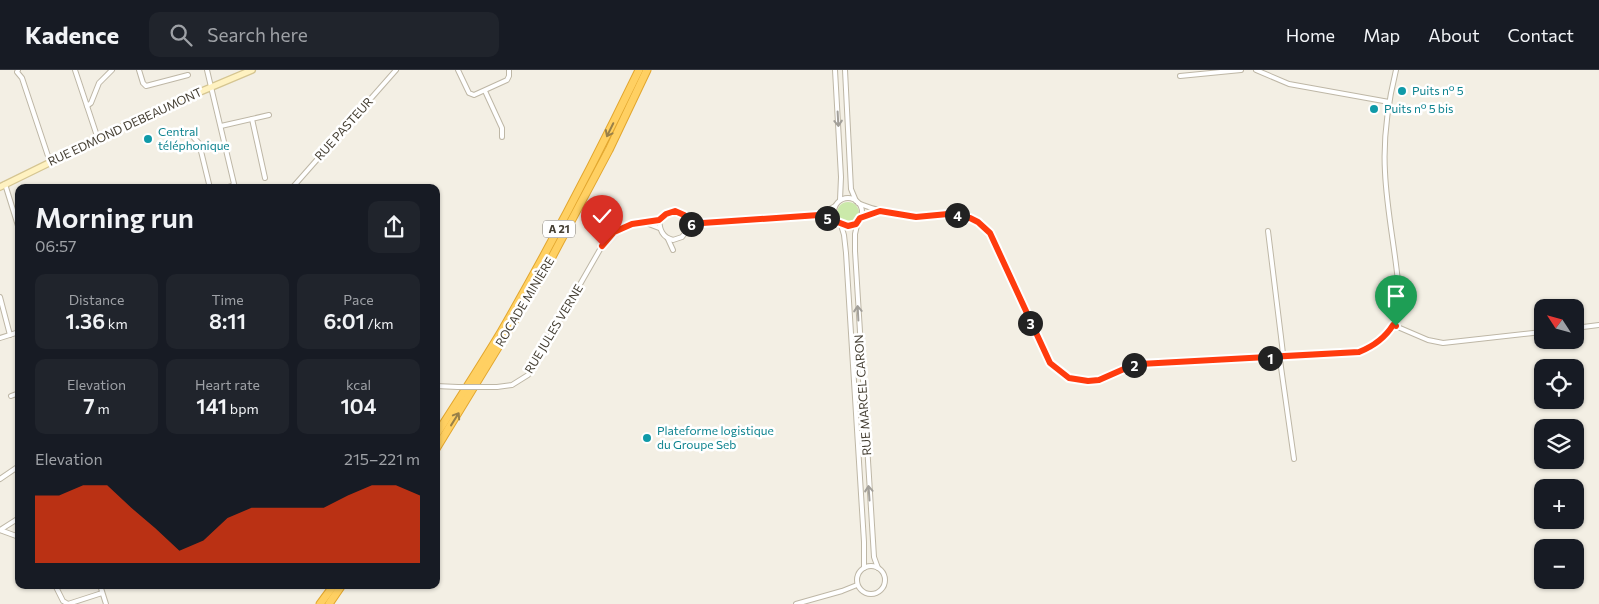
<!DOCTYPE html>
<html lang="en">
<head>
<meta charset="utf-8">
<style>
	:root { --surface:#171b24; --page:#20242c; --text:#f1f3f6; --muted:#9ea1a6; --line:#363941; --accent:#ff3b0e }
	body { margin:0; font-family:Commissioner,sans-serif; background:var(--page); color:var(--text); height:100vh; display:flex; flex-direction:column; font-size:19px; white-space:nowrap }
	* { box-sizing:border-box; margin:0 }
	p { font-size:16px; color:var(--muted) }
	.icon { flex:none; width:28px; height:28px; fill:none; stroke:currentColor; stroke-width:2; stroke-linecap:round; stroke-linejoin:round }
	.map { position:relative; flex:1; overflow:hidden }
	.sheet { position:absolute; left:15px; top:114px; width:425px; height:405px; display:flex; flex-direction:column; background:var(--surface); border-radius:10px; box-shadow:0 1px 4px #0004 }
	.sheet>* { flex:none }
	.needle { width:32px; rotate:306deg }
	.tools { position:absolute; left:1534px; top:229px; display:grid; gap:10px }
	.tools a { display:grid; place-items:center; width:50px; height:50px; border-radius:10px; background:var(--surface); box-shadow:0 1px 4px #0004; font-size:25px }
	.pin { position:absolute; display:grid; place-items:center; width:42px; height:42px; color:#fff; margin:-51px -21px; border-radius:50% 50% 50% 0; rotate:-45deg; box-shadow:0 0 5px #0007 }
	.pin .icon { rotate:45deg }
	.km { position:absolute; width:25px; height:25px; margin:-12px; border-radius:50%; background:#222; color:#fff; font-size:14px; line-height:25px; text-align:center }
	.round { display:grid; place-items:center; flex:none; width:52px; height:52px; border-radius:10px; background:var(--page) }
	.headline { display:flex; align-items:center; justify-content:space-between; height:85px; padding:0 20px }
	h1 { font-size:28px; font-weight:600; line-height:38px }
	.figures { display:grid; grid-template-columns:repeat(3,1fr); gap:8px; height:85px; padding:5px 20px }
	.figures div { display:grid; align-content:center; border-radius:10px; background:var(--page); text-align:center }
	.figures b { font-size:21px; font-weight:600 }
	.figures small { font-size:14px; font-weight:400 }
	.figures p { font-size:14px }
	.chart { height:140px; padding:10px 20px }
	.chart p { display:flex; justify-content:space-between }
	.chart svg { width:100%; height:90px; margin-top:5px; fill:var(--accent); opacity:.7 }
	header { display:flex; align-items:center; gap:30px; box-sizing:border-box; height:70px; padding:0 25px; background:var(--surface); border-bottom:1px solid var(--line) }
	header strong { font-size:24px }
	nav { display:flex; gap:28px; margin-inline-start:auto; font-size:18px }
	.search { width:350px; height:45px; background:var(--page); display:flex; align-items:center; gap:12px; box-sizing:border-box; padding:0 18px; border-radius:10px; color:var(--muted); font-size:19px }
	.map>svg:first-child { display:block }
</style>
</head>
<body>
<header>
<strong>Kadence</strong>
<div class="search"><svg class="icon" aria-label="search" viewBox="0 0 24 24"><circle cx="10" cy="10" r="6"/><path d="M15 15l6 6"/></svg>Search here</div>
<nav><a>Home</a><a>Map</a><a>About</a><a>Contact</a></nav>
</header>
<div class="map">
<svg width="1599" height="534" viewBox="0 0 1599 534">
	<rect width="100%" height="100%" fill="#f3efe4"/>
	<circle fill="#cbe9aa" cx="848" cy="143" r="11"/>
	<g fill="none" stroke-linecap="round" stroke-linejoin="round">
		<defs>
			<g id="minor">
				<polyline points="18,0 17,2 22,8 50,92"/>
				<polyline points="75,0 98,69"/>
				<polyline points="139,0 143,13 146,16 188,5"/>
				<polyline points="207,0 235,118"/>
				<polyline points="458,0 469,23 474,25 507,10 509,6 509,0"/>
				<polyline points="835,0 841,107 840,130"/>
				<polyline points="845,0 851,119 856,131"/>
				<polyline points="1256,0 1289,14 1389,32"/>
				<polyline points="1180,6 1241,0"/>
				<polyline points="485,21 502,58 502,67"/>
				<polyline points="87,36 91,33 99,13 112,0"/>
				<polyline points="252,49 265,108"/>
				<polyline points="221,56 269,45"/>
				<polyline points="194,68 199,73 210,118"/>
				<polyline points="5,114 19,159"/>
				<polyline points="225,118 234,115"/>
				<polyline points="292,118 396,0"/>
				<circle cx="848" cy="142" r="14"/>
				<path d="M858,133C876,141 895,144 915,146C950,150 959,134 990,163L1050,293L1069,308L1088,311L1099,310L1133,295L1140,294L1359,282C1381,274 1394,259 1400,236C1398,191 1387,147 1385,102C1383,68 1388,33 1396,0"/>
				<path d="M675,141L680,143L687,149L688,159L682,167L673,170C662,167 660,160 659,150L666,144Z"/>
				<polyline points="819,145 835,136"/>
				<polyline points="860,148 880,141"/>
				<polyline points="858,151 855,164 855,181 873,471 874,487 878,498"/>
				<polyline points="646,153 659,158"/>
				<polyline points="688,154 819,145 836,151"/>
				<polyline points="841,155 844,165 846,183 864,472 864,498"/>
				<polyline points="1268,161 1282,275 1283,284 1280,290 1294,389"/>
				<polyline points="668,169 673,180"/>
				<polyline points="0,227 10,265"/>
				<polyline points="1393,255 1428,270 1443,273 1542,262"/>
				<polyline points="1575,258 1599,255"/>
				<polyline points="0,268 19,262"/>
				<polyline points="436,316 458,317"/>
				<polyline points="497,317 512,315 528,305 602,176 614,161 633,154 659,150"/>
				<polyline points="11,326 19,323"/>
				<polyline points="0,409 19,396"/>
				<polyline points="0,460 19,448"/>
				<polyline points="0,460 19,467"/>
				<circle cx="871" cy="510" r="14"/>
				<polyline points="55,515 63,531 68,534 102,523"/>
				<polyline points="100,515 106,534"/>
				<polyline points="796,534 842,521 857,515"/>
			</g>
			<polyline id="secondary" points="0,117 157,40 252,0"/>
			<g id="motorway">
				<path d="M436,365C458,331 480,297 501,262C550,177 596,89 639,0"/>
				<polyline points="436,379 544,202 609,80 647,0"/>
				<polyline points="320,534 334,515"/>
				<polyline points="329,534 342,515"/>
			</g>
		</defs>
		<use href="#minor" stroke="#beb7a6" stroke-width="6"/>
		<use href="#secondary" stroke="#d5c591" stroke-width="8"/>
		<use href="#motorway" stroke="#e2a62e" stroke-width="9"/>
		<use href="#minor" stroke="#fff" stroke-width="4"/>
		<use href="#secondary" stroke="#fff2c1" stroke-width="5.5"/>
		<use href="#motorway" stroke="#ffd062" stroke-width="7"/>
		<defs>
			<polyline id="minor-bridge" points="458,317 497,317"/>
		</defs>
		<use href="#minor-bridge" stroke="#beb7a6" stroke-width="6" stroke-linecap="butt"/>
		<use href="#minor-bridge" stroke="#fff" stroke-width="4"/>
	</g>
	<defs><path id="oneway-shaft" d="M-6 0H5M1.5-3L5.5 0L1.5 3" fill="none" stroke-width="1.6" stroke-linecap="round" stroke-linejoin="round" transform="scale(1.25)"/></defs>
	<g stroke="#a29f99">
		<use href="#oneway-shaft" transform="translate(838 49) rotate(87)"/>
		<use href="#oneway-shaft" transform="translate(858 243) rotate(-93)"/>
		<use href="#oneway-shaft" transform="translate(869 423) rotate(-94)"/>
	</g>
	<g stroke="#998048">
		<use href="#oneway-shaft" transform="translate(610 60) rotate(116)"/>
		<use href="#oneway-shaft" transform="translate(455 349) rotate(-58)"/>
	</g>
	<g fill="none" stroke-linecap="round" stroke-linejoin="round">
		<defs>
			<path id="route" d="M602,176L614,162L632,154L659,150L666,144L675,141L684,145L688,154L819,145L848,156L856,154L860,148L880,141L916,147L948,144L970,148L978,152L990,163L1050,293L1069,308L1088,311L1099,310L1133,295L1140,294L1359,282C1374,276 1385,268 1393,255L1396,256"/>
		</defs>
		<use href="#route" stroke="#fff" stroke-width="10"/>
		<use href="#route" stroke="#ff3b0e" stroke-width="6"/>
	</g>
	<g fill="#0f9aa8" stroke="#fff" stroke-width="2">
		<circle cx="1402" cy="21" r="5"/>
		<circle cx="1374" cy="39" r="5"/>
		<circle cx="148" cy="69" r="5"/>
		<circle cx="647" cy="368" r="5"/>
	</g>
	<g text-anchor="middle" stroke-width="5" stroke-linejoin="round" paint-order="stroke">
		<rect fill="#fff" stroke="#7d7970" stroke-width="1" x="543" y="150.5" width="32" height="17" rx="4"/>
		<g font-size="11" font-weight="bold" fill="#453f33">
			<text x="559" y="163">A 21</text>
		</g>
		<g font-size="12" fill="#0d838f" stroke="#fff" text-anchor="start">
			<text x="1412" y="25">Puits n° 5</text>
			<text x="1384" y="43">Puits n° 5 bis</text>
			<text x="158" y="66">Central<tspan x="158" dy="14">téléphonique</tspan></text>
			<text x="657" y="365">Plateforme logistique<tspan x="657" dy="14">du Groupe Seb</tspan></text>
		</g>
		<g font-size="12" fill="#453f33" stroke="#fff">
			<text transform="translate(125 57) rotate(-25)" y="4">RUE EDMOND DEBEAUMONT</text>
			<text transform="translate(344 59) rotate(-48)" y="4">RUE PASTEUR</text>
			<text transform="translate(525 232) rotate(-59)" y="4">ROCADE MINIÈRE</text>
			<text transform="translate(554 259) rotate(-59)" y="4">RUE JULES VERNE</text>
			<text transform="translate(863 325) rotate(-94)" y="4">RUE MARCEL CARON</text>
		</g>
	</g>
</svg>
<div class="tools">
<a><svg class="needle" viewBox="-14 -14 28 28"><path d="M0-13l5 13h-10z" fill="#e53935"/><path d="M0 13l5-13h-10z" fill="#9ea1a6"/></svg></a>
<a><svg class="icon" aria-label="locate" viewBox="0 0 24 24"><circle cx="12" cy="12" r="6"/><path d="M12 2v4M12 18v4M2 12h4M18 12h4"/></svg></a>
<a><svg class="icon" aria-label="layers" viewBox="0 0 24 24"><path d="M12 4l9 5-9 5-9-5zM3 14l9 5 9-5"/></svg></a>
<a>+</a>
<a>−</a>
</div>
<div class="pin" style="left:1396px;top:256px;background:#1e9e55"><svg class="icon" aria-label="arrive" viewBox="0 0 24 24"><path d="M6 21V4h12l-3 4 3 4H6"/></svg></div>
<div class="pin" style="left:602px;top:176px;background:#d93025"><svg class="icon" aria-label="check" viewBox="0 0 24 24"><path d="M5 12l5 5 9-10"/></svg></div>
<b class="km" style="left:1270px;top:288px">1</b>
<b class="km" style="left:1134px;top:295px">2</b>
<b class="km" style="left:1030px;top:253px">3</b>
<b class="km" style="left:957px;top:145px">4</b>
<b class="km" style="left:827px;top:148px">5</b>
<b class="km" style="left:691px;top:154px">6</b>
<section class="sheet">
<div class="headline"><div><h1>Morning run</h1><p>06:57</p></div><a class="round"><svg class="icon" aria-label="share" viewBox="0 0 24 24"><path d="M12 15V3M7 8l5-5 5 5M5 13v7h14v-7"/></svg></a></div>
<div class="figures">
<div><p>Distance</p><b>1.36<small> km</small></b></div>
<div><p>Time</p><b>8:11</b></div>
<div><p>Pace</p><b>6:01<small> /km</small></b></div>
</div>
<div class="figures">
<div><p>Elevation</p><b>7<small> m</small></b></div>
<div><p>Heart rate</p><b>141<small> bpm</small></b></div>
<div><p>kcal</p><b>104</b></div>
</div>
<div class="chart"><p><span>Elevation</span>215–221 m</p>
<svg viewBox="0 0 160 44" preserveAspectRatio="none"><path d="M0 44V11L10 11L20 6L30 6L40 17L50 27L60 38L70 33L80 22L90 17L100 17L110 17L120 17L130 11L140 6L150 6L160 11V44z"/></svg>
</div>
</section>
</div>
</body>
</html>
